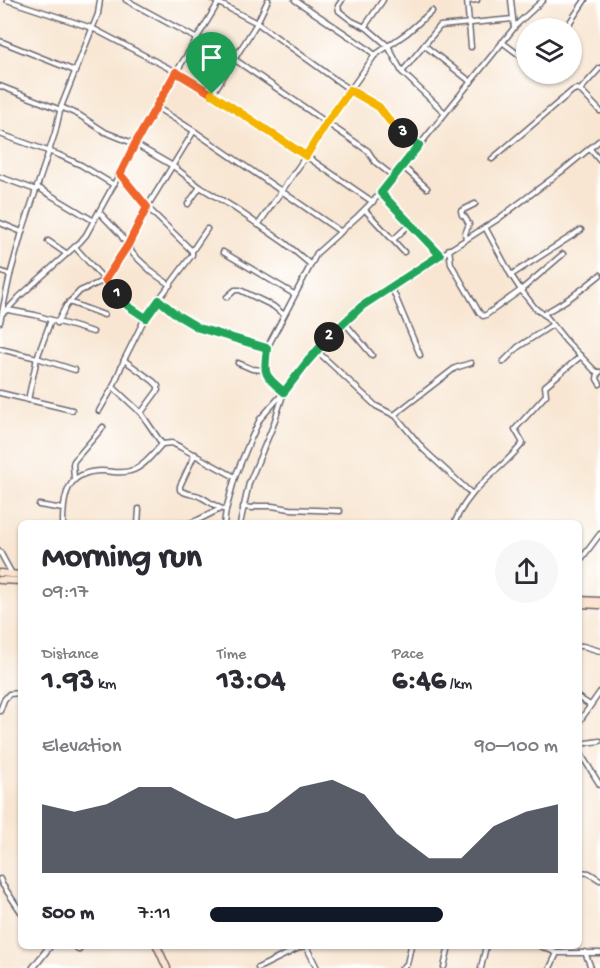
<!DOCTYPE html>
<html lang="en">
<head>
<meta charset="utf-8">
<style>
	:root { --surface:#fff; --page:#f7f7f7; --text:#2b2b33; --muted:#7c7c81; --accent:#111827 }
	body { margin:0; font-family:"Gochi Hand",sans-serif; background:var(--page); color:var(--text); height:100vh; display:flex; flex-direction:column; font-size:22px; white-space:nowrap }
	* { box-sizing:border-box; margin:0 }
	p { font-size:20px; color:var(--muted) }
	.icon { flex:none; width:33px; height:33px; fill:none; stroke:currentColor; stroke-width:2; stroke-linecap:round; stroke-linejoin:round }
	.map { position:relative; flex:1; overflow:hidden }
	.drawer { position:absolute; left:18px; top:520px; width:564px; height:429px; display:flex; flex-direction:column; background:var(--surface); border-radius:9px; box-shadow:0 2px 4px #0004 }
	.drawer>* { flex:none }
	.buttons { position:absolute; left:516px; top:18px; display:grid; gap:12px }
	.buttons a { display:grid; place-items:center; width:66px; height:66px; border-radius:50%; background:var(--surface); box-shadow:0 2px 4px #0004; font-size:30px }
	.pin { position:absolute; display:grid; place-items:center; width:51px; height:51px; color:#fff; margin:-62px -26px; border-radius:50% 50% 50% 0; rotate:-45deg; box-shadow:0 0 6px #0007 }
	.pin .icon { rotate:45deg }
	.km { position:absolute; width:30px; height:30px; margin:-15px; border-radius:50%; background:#222; color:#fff; font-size:16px; line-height:30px; text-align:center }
	.round { display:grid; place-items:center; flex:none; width:63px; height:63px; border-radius:32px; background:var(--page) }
	.headline { display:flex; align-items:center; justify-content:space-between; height:102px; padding:0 24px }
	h1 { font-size:33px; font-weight:700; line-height:45px }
	.figures { display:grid; grid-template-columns:repeat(3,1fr); gap:9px; height:102px; padding:6px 24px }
	.figures div { display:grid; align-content:center }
	.figures b { font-size:30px; font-weight:700 }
	.figures small { font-size:16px; font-weight:400 }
	.figures p { font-size:16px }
	.chart { height:168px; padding:12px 24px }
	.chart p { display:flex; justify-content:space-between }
	.chart svg { width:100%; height:108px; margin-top:6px; fill:var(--accent); opacity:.7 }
	ul { padding:0 24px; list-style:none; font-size:20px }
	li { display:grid; grid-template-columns:96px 72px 1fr; align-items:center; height:45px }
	li i { height:15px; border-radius:8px; background:var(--accent) }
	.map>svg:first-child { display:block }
</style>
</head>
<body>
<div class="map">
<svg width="600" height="968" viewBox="0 0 600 968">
	<rect width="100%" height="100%" fill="#fff"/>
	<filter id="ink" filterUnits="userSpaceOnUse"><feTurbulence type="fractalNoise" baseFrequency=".0167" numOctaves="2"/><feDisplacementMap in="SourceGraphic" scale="12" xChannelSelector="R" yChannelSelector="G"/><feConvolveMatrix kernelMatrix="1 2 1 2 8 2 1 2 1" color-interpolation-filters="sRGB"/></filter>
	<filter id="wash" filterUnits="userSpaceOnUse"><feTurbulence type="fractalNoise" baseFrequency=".008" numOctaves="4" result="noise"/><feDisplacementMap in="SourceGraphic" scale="24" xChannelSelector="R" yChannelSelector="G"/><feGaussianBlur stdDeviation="1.35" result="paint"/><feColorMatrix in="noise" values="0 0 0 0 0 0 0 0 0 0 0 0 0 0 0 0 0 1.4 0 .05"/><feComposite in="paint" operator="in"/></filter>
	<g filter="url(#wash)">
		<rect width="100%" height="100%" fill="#f8e6d2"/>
	</g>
	<g filter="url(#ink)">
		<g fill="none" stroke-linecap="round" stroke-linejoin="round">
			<defs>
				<g id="minor">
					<polyline points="7,0 92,28 176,72 306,156 373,202"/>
					<polyline points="126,0 234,59 368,151 375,162 394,177"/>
					<polyline points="213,0 257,23 350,90 379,107 392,124 419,145"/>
					<polyline points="295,0 365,47 375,55"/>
					<polyline points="342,0 338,6 339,11 352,21 367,28 388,46 402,72 445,113"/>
					<polyline points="467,0 471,47"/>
					<polyline points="467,1 477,0"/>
					<polyline points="365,26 383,0"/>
					<polyline points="514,27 543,0"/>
					<polyline points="566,28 585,0"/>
					<polyline points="0,41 75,71"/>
					<polyline points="502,42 526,60"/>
					<polyline points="424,45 471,82"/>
					<polyline points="402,72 440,26 513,19"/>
					<polyline points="0,86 61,110"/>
					<polyline points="580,90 600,68"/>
					<polyline points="212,95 257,23 268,0"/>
					<polyline points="61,107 79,115 105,132 135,144 173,166 200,187 233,207 285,243 310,264"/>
					<polyline points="156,107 194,131 341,232"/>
					<polyline points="0,134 59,155 81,165 114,185"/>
					<polyline points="590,149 600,161"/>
					<polyline points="492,159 572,91 576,89 580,90 600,111"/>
					<polyline points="402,166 427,188"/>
					<polyline points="120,174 147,207 192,251"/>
					<polyline points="0,177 36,190"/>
					<polyline points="37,187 94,221"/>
					<polyline points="381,193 440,255"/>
					<polyline points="188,204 200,187"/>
					<polyline points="365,210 404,252"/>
					<polyline points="99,212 120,234 133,254 153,273 170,285"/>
					<polyline points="0,223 22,232"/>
					<polyline points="258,225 306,156 326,124 375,55 407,33 432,11"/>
					<polyline points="485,227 511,275 521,290 535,308 546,316 566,341 594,370 597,372 600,372"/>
					<polyline points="466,238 465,234 469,224 465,217 462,215 461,211 475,204"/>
					<polyline points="393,240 410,224"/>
					<polyline points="48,241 67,254"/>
					<polyline points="75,247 128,306 145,318"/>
					<polyline points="449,249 451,264 479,312 483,316 486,315 521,290 563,254"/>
					<polyline points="223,252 294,294"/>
					<polyline points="0,271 10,275"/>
					<polyline points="511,275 581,230"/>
					<polyline points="391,286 420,355"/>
					<polyline points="227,297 235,290 240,290 273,306 283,314"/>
					<polyline points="160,300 177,315 199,328 266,348"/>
					<polyline points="69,302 104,315"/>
					<polyline points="8,310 35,315 93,332"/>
					<polyline points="3,313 7,310 19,297 80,242 86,235 168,86 220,0"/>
					<path d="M543,314C564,303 582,290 600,275"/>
					<polyline points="0,322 10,275 22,232 55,133 61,107 98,14 100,0"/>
					<polyline points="344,322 372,355"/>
					<polyline points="57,323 66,306 80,291 105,280 128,245 147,207 194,131"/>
					<polyline points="0,349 37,358 75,370"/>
					<polyline points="317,351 376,406 394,415 455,368 471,363"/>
					<polyline points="124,360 153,381 158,386 158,390 141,413"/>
					<polyline points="503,362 518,347 552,325"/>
					<polyline points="238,363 252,369 264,370"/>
					<polyline points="598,372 597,379 600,384"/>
					<polyline points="113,387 141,413 162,444 172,443 180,447 235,477"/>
					<polyline points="284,392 269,379 264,369 267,348 317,253 358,216 381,193 514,28 511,0"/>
					<polyline points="0,393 72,410"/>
					<polyline points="28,400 37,358 51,320"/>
					<polyline points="99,411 113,387 124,360 145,318 192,255 192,251 207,229"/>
					<polyline points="395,415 424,450 472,494"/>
					<path d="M195,454L180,486V490C185,494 192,494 199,496C208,500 216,508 226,510"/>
					<polyline points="74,479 73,464 74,461 103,427"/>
					<polyline points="39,505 63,509"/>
					<polyline points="243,507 253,508 257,506 272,506 290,509 340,511"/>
					<path d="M63,524C63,495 67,471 102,471C111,471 121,474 130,471C143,468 154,453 162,444"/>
					<polyline points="138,524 139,509"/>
					<polyline points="187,524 198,520 220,509"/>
					<polyline points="224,524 226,510 235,477 249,443 260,419 284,392 307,362 334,332 362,306 498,219 562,171 600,140"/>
					<polyline points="240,524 249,483 273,426 283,395"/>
					<path d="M454,524C470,485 499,473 523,443L515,429L546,395L545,386L581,356"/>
					<polyline points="0,552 12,574"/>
					<polyline points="579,562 600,534"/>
					<polyline points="579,646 583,646 600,651"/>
					<polyline points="579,698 590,705"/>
					<polyline points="0,711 4,700 9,694 21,693"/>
					<polyline points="579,722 600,692"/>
					<polyline points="579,744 600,741"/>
					<polyline points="579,751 600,785"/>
					<polyline points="579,872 589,873 600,880"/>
					<polyline points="0,879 2,884 21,912"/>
					<polyline points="75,946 79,950"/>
					<polyline points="306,946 317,968"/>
					<polyline points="540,946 557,953 600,953"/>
					<polyline points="585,952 591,968"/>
					<polyline points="444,967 449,946"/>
					<polyline points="258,968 303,946"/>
					<polyline points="402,968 407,964 411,946"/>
					<polyline points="481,968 486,946"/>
					<polyline points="550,968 557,953"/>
				</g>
				<polyline id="tertiary" points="33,968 50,946"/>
				<g id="secondary">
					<polyline points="0,573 21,575"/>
					<polyline points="0,580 21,581"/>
					<polyline points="579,600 600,601"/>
					<polyline points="579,604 600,605"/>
					<polyline points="157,946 167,968"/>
				</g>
			</defs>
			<use href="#minor" stroke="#6d6770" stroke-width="7"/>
			<use href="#tertiary" stroke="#6d6770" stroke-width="8"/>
			<use href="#secondary" stroke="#6d6770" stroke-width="9"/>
			<use href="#minor" stroke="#fff" stroke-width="4"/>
			<use href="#tertiary" stroke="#fff" stroke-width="5"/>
			<use href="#secondary" stroke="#fde4d1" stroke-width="6"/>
		</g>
	</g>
	<g fill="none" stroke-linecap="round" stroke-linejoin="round" filter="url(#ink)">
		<defs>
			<polyline id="split-1" points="117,294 105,280 128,245 147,207 120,174 135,144 176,72 212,94"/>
			<path id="split-2" d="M117,294L128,306L146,318L159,300L177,315L199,328L267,348C264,375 263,374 284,392L307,362L329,337"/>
			<polyline id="split-3" points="329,337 362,306 440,255 381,193 419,145 403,133"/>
			<polyline id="split-4" points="212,94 306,156 326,124 350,90 379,107 392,124 403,133"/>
		</defs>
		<use href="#split-1" stroke="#fff" stroke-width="12"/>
		<use href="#split-2" stroke="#fff" stroke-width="12"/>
		<use href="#split-3" stroke="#fff" stroke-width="12"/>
		<use href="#split-4" stroke="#fff" stroke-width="12"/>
		<use href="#split-1" stroke="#f0652b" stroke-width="8"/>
		<use href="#split-2" stroke="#22a559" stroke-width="8"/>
		<use href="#split-3" stroke="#22a559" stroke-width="8"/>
		<use href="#split-4" stroke="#f5b400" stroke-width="8"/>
	</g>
</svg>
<div class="buttons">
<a><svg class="icon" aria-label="layers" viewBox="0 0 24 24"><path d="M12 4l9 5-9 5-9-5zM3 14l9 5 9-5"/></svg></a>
</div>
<div class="pin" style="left:212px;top:94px;background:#1e9e55"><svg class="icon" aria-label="arrive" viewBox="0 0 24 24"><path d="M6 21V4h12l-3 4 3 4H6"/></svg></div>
<b class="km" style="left:117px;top:294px">1</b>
<b class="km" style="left:329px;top:337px">2</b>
<b class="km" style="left:403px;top:133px">3</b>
<section class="drawer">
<div class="headline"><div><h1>Morning run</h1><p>09:17</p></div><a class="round"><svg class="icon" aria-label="share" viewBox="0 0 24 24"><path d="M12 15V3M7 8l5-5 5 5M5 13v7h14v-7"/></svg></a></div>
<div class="figures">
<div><p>Distance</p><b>1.93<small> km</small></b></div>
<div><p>Time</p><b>13:04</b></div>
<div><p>Pace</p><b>6:46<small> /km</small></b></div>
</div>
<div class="chart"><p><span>Elevation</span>90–100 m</p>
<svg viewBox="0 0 160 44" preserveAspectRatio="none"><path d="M0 44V16L10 19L20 16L30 9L40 9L50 16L60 22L70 19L80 9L90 6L100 12L110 28L120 38L130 38L140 25L150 19L160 16V44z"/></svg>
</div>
<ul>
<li><b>500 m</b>7:11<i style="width:67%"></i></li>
</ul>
</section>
</div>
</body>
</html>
